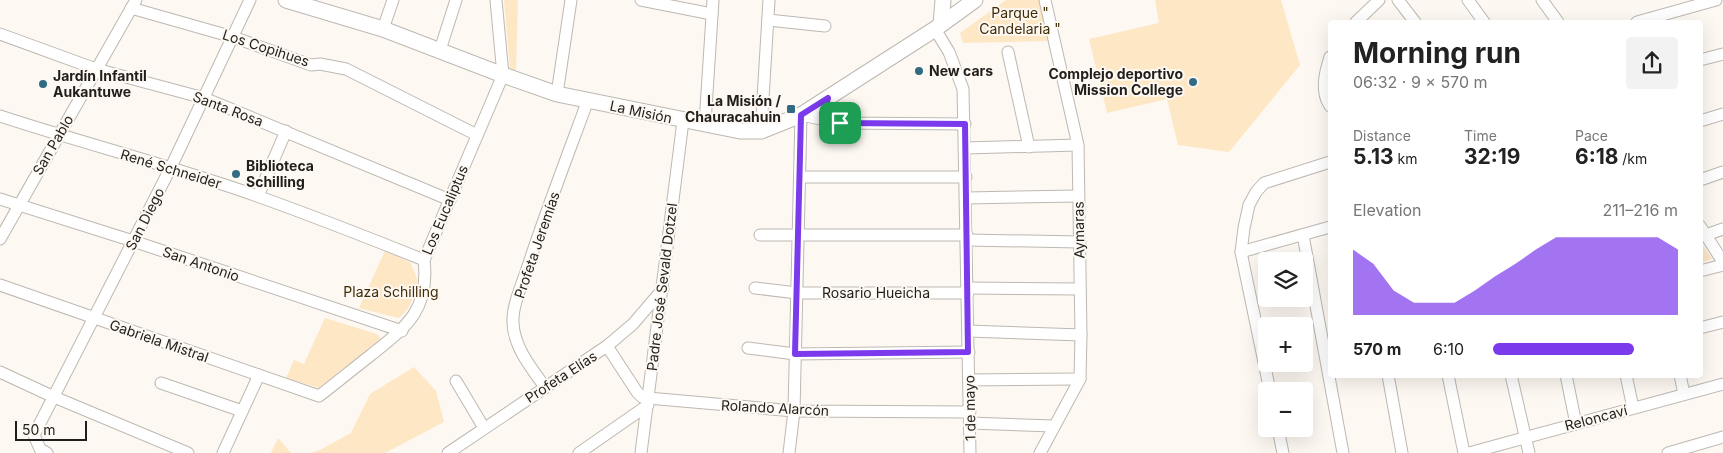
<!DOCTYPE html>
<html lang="en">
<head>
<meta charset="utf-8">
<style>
	:root { --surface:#fff; --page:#f2f2f2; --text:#222; --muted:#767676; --accent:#7c3aed }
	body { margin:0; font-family:Inter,sans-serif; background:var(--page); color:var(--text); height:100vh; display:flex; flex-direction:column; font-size:19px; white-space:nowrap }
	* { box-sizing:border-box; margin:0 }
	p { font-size:16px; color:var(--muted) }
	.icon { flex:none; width:28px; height:28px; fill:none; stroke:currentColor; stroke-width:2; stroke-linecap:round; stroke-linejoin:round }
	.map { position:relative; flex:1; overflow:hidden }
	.side { position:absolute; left:1328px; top:20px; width:375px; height:358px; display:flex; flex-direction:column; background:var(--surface); border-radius:5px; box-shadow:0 5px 20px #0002 }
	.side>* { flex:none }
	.tools { position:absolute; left:1258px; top:252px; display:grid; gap:10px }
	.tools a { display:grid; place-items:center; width:55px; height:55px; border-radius:5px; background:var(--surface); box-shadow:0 5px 20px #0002; font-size:25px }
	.scale { position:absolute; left:15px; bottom:12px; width:72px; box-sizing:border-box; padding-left:5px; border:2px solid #201e1c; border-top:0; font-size:14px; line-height:18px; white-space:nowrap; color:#201e1c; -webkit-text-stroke:4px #fdf8f1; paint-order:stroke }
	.pin { position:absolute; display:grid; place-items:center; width:42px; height:42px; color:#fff; margin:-21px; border-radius:10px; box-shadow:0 2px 8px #0006 }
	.round { display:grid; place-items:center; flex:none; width:52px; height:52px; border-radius:5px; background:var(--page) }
	.headline { display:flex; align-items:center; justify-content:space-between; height:85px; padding:0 25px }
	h1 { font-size:28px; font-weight:700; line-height:38px }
	.figures { display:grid; grid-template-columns:repeat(3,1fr); gap:8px; height:85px; padding:5px 25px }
	.figures div { display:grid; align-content:center }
	.figures b { font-size:21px; font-weight:700 }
	.figures small { font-size:14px; font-weight:400 }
	.figures p { font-size:14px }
	.chart { height:140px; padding:10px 25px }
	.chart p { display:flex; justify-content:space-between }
	.chart svg { width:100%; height:90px; margin-top:5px; fill:var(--accent); opacity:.7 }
	ul { padding:0 25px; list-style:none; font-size:16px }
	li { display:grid; grid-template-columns:80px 60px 1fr; align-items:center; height:38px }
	li i { height:12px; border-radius:6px; background:var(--accent) }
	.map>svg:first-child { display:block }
</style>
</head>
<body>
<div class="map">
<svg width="1723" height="453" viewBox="0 0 1723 453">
	<rect width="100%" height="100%" fill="#fdf8f1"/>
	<g fill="#fde7c5">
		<polygon points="504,0 518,0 516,70 510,70"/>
		<polygon points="1006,0 1041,0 1050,41 963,43 960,33"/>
		<polygon points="1155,0 1281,0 1300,65 1229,152 1178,145 1167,99 1107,113 1089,39 1159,23"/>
		<polygon points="1700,241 1712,259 1700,263"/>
		<path d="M385,251L411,263C412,268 416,274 417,279C418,290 409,313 398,318L359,308Z"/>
		<polygon points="325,318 377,334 381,339 319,388 286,378 294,360 304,364"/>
		<polygon points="414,367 436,391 444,422 385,453 311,453 320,450 351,433 370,394"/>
		<polygon points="278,438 291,453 271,453"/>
	</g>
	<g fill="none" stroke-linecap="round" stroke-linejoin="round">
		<defs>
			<g id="street">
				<polyline points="641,0 712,14"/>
				<polyline points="1398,0 1415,22"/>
				<polyline points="1468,0 1484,22"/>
				<polyline points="1542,0 1558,22"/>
				<polyline points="131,8 233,37 311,65 320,64 346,69 477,135"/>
				<polyline points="768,20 825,26"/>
				<polyline points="1356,22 1379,0"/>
				<polyline points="1637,22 1716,0"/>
				<polyline points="383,29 393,0"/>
				<polyline points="935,29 949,52 963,89 970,453"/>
				<polyline points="0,34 96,69 204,98 450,200"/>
				<polyline points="440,50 456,0"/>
				<polyline points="1008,52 1029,147"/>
				<path d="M1330,57C1325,73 1320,91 1330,106"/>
				<polyline points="1700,60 1723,54"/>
				<polyline points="557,94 571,0"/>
				<path d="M0,116C85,144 173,166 257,196C313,216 369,238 424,260"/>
				<polyline points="1700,121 1723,114"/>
				<polyline points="705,124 713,0"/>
				<polyline points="761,131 769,0"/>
				<polyline points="965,148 1078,145"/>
				<polyline points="800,177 966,177"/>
				<polyline points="1700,180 1723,172"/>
				<polyline points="258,196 286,131"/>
				<polyline points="966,198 1078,196"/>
				<polyline points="0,199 133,241 402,331"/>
				<polyline points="1700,226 1723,262"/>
				<polyline points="760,235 967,235"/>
				<polyline points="1303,235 1343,453"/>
				<polyline points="1706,235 1723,229"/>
				<polyline points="0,239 136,0"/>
				<polyline points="967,240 1080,242"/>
				<polyline points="1241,252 1330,227"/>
				<polyline points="1700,271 1723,265"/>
				<path d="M0,285L319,396C336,383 353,369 371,355C406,327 430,310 424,260L503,75L496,0"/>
				<polyline points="755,288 797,293 968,293"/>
				<polyline points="967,288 1080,289"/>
				<polyline points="1700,328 1723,322"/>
				<polyline points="968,331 1081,335"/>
				<polyline points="607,346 637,392 642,397 648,398 794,411 970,412"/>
				<polyline points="748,348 795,354 969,352"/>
				<polyline points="0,372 54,397 188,453"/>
				<polyline points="1388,375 1402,453"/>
				<polyline points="1448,375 1464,453"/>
				<polyline points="1511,375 1529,453"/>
				<polyline points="1566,375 1576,424"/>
				<polyline points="1626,375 1633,408"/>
				<polyline points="1680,375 1684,394"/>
				<polyline points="969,380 1080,379"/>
				<polyline points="456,381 484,428"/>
				<polyline points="161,383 242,411"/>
				<path d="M545,387C531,368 514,347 513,323C512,307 521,287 526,272C545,214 567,157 588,100"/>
				<polyline points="1270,391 1241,252 1244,228 1249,205 1256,192 1264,183 1330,162"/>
				<polyline points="970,423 1053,426"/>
				<polyline points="1278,429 1283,453"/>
				<polyline points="47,453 40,449 34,435 171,167 250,0"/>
				<polyline points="223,453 259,375"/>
				<polyline points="448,453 607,346 633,324 663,289"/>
				<polyline points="579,453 648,405"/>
				<polyline points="641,453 683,121"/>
				<polyline points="789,453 794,411 801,115 840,123 965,124"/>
				<polyline points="1040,453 1080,379 1081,335 1078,145 1045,0"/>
				<polyline points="1469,453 1723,384"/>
				<polyline points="1668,453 1723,437"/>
			</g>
			<g id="secondary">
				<polyline points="286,0 383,29 503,75 557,94 740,131 761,131 801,115 935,29 975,0"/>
				<polyline points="941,24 943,0"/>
			</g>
		</defs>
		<use href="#street" stroke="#bdb8b2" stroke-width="13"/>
		<use href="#secondary" stroke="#bdb8b2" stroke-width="17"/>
		<use href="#street" stroke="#fff" stroke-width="11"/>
		<use href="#secondary" stroke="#fff" stroke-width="15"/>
	</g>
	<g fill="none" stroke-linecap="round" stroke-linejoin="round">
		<defs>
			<path id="route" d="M828,98C824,111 828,118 840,123L965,124L968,352L795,354L801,115Z"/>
		</defs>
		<use href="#route" stroke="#fff" stroke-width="10"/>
		<use href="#route" stroke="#7c3aed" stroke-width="6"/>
	</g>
	<g fill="#316b84" stroke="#fdf8f1" stroke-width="2">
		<circle cx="919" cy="71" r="5"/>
		<circle cx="1193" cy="82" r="5"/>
		<circle cx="43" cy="84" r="5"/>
		<rect x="786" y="104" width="10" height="10" rx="2.5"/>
		<circle cx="236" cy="174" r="5"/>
	</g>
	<g text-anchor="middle" stroke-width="4" stroke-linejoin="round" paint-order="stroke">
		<g font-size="14" fill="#3f2c09" stroke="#fdf8f1">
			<text x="1020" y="18">Parque "<tspan x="1020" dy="16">Candelaria "</tspan></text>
			<text x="391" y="297">Plaza Schilling</text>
		</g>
		<g font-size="14" fill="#201e1c" stroke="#fdf8f1">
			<text transform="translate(266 48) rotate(18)" y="5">Los Copihues</text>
			<text transform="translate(228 109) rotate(21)" y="5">Santa Rosa</text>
			<text transform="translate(641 112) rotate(12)" y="5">La Misión</text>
			<text transform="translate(53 145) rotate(-60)" y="5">San Pablo</text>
			<text transform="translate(171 169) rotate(17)" y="5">René Schneider</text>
			<text transform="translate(445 210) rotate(-67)" y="5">Los Eucaliptus</text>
			<text transform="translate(145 219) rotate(-63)" y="5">San Diego</text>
			<text transform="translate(1079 230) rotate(-91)" y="5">Aymaras</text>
			<text transform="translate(537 245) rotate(-71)" y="5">Profeta Jeremías</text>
			<text transform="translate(201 264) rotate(19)" y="5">San Antonio</text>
			<text transform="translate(662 287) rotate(-83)" y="5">Padre José Sevald Dotzel</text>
			<text x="876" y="298">Rosario Hueicha</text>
			<text transform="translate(159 341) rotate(19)" y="5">Gabriela Mistral</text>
			<text transform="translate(561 377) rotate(-33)" y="5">Profeta Elías</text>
			<text transform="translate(775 408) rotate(3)" y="5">Rolando Alarcón</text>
			<text transform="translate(970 408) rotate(-91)" y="5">1 de mayo</text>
			<text transform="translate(1596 418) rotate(-15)" y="5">Reloncaví</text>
		</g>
		<g font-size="14" font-weight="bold" fill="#201e1c" stroke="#fdf8f1" text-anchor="start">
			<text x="929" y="76">New cars</text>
			<text x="1183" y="79" text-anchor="end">Complejo deportivo<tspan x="1183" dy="16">Mission College</tspan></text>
			<text x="53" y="81">Jardín Infantil<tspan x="53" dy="16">Aukantuwe</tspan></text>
			<text x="781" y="106" text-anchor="end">La Misión /<tspan x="781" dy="16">Chauracahuin</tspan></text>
			<text x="246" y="171">Biblioteca<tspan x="246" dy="16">Schilling</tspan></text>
		</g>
	</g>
</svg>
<div class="tools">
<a><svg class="icon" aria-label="layers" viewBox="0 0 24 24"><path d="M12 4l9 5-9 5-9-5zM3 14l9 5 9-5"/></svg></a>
<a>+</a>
<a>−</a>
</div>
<div class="scale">50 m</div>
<div class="pin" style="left:840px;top:123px;background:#1e9e55"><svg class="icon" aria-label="arrive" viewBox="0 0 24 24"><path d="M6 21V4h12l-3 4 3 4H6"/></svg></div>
<section class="side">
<div class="headline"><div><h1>Morning run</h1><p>06:32 · 9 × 570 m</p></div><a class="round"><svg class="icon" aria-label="share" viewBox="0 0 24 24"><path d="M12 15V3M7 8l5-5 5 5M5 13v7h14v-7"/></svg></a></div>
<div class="figures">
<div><p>Distance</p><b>5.13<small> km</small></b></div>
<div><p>Time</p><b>32:19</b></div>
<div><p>Pace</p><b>6:18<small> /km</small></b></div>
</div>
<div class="chart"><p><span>Elevation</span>211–216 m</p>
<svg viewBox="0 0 160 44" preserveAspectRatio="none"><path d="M0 44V12L10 19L20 32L30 38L40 38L50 38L60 32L70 25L80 19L90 12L100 6L110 6L120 6L130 6L140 6L150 6L160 12V44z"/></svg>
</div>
<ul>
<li><b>570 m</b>6:10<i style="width:76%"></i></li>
</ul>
</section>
</div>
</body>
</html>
